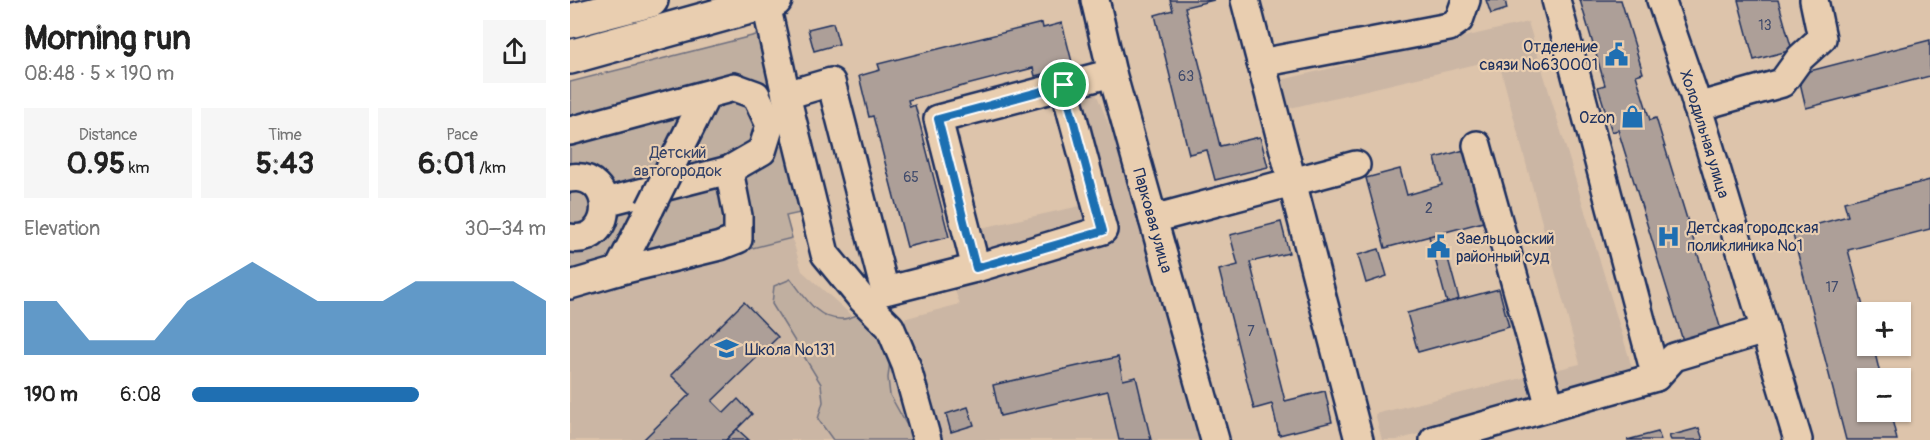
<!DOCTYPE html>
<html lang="en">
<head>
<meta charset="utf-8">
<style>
	:root { --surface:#fff; --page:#f6f6f6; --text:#222; --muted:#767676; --accent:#1f6fb2 }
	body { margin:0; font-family:Pangolin,sans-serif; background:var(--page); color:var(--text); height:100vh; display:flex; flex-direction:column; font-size:22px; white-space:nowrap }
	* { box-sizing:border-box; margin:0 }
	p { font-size:20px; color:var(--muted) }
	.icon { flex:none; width:33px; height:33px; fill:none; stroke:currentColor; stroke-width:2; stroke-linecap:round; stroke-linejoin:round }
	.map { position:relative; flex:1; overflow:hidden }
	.sheet { display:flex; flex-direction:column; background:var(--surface); width:570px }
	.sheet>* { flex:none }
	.controls { position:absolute; left:1287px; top:302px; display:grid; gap:12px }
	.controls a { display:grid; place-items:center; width:54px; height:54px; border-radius:0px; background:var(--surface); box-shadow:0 2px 4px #0004; font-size:30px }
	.pin { position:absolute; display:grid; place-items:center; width:51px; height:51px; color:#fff; margin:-26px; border:3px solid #fff; border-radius:50%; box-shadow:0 2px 6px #0007 }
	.round { display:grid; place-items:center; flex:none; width:63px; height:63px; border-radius:0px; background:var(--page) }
	.summary { display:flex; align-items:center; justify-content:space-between; height:102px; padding:0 24px }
	h1 { font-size:33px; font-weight:800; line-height:45px }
	.figures { display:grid; grid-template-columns:repeat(3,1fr); gap:9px; height:102px; padding:6px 24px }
	.figures div { display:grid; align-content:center; border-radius:0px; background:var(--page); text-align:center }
	.figures b { font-size:30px; font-weight:800 }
	.figures small { font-size:16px; font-weight:400 }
	.figures p { font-size:16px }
	.chart { height:168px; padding:12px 24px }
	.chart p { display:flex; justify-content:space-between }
	.chart svg { width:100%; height:108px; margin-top:6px; fill:var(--accent); opacity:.7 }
	ul { padding:0 24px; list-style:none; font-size:20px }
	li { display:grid; grid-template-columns:96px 72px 1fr; align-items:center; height:45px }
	li i { height:15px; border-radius:8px; background:var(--accent) }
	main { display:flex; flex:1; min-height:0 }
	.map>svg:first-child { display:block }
</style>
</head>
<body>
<main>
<section class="sheet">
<div class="summary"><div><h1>Morning run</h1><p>08:48 · 5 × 190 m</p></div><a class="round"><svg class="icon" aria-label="share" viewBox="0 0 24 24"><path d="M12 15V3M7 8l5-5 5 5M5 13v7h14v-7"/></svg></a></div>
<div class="figures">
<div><p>Distance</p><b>0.95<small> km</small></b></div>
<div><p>Time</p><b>5:43</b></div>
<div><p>Pace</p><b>6:01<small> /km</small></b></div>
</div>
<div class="chart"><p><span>Elevation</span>30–34 m</p>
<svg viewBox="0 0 160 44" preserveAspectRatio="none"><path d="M0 44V22L10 22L20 38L30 38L40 38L50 22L60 14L70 6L80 14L90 22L100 22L110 22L120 14L130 14L140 14L150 14L160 22V44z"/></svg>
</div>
<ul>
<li><b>190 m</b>6:08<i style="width:64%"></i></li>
</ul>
</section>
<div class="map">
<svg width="1360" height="440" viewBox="0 0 1360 440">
	<rect width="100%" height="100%" fill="#ddc4ab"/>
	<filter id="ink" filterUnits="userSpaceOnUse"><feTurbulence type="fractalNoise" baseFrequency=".0167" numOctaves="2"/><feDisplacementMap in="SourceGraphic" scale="12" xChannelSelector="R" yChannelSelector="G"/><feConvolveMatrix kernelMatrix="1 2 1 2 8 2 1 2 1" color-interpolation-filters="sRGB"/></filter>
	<g filter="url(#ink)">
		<g fill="#cbb6a4">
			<polygon points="958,22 1064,374 827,440 812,440 805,414 1010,364 928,59 720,108 711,80"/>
			<polygon points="524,88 562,183 632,440 365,440 333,319 390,304 382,283 402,230 519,204 490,96"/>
			<polygon points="222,238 232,271 306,337 320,360 341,440 0,440 0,294"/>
		</g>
		<g fill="#c0afa0" stroke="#6e6f7f" stroke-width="1.5">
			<polygon points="190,34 230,213 216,216 222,238 0,294 0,82"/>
			<path d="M221,279C234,296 247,320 272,319C277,319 284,316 290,314L317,343L320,360L318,378L320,395L345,440H263L248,419L253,402L251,384L202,304L204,286Z"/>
		</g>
		<g fill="#ad9f98" stroke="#1b2f5e" stroke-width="1.5">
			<polygon points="600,0 644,0 615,7 650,146 690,137 698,167 645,180 637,150 619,154 585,15 603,10"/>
			<polygon points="916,0 935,0 937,9 921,14"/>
			<polygon points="1010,0 1051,0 1073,73 1066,75 1080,120 1086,118 1152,333 1114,344 1048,130 1042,132 1028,87 1035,85"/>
			<polygon points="1168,0 1208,0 1222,50 1184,60"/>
			<polygon points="263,23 269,44 244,51 238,29"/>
			<polygon points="472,23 473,28 492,23 503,66 465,76 463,68 338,100 340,107 345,105 379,237 337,247 303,116 299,117 289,76 310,70 308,64"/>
			<polygon points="1360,40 1360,76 1236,108 1228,74"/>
			<polygon points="898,149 917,221 815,248 796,178 830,169 837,195 872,185 865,158"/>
			<polygon points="1360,180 1360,229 1278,250 1298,325 1298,345 1303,345 1311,378 1298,378 1298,411 1320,411 1327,440 1276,440 1222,231 1278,216 1274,202"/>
			<polygon points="711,222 719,253 680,262 715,401 755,391 762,422 709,435 702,404 684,409 649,270 668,265 660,235"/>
			<polygon points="871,233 889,299 877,303 859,236"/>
			<polygon points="809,249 817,276 796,283 788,255"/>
			<polygon points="929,289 939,327 848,352 837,313"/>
			<polygon points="174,302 208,337 142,401 154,413 168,399 182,414 156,440 73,440 120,394 101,375"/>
			<polygon points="548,357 553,380 566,377 581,440 549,440 538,391 430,416 423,385"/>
			<polygon points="398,407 404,425 381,432 376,414"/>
			<polygon points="1129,428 1133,440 1101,440 1099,436"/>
			<polygon points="167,429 179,440 156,440"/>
			<polygon points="1088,432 1091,440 1057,440"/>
		</g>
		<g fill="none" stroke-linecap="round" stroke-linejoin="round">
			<defs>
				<g id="minor">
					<polyline points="195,0 216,95 261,82 315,291 406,268 533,230 494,85"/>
					<path id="s1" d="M525,0L542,73L645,440"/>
					<polyline points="675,0 789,440"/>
					<polyline points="986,0 1086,377"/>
					<path id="s2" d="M1091,0L1123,92L1228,440"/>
					<polyline points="691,63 879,27 889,20 896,0"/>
					<polyline points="216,95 255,254 292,299 320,327 336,365 357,440"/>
					<polyline points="1127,107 1212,83 1230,58 1252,38 1244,0"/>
					<polyline points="0,131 164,87 186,95 200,125 192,151 159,170 168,216 168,239 150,246 48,271"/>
					<polyline points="907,145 980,407"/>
					<polyline points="100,168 136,96"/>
					<path d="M0,178C46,171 46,245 0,238"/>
					<polyline points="35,202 159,170"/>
					<polyline points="583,219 786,165"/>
					<polyline points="406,268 368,119 542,73"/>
					<polyline points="0,285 48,271 80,208"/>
					<polyline points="864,440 1086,377 1104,357 1195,330"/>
				</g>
				<g id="major">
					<polyline points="0,21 81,0"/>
					<polyline points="0,57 205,0"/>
				</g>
			</defs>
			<use href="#minor" stroke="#1b2f5e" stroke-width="32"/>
			<use href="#major" stroke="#1b2f5e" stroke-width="38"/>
			<use href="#minor" stroke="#e9ceb0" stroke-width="27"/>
			<use href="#major" stroke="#e9ceb0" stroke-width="33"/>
			<defs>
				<polyline id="minor-bridge" points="80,208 100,168"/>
			</defs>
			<use href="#minor-bridge" stroke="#1b2f5e" stroke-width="32" stroke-linecap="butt"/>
			<use href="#minor-bridge" stroke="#e9ceb0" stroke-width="27"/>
		</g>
	</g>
	<g fill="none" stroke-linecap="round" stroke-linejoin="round" filter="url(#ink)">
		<defs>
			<polygon id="route" points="494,85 533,231 406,268 368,119"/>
		</defs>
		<use href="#route" stroke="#fff" stroke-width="12"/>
		<use href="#route" stroke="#1f6fb2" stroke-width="8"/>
	</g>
	<defs>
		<symbol id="civic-bare" viewBox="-9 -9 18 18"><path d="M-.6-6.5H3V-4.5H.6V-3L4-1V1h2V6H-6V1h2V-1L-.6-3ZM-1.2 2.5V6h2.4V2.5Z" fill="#1f6fb2" stroke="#e9ceb0" stroke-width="2.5" paint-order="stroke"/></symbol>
		<symbol id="shop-bare" viewBox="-9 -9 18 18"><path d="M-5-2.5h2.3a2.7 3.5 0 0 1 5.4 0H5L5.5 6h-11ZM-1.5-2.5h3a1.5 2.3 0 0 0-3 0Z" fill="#1f6fb2" stroke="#e9ceb0" stroke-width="2.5" paint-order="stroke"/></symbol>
		<symbol id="hospital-bare" viewBox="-9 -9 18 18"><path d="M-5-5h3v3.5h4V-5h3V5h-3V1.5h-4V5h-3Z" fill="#1f6fb2" stroke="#e9ceb0" stroke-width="2.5" paint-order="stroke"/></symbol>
		<symbol id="school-bare" viewBox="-9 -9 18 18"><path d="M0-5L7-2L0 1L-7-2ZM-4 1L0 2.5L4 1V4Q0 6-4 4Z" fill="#1f6fb2" stroke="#e9ceb0" stroke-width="2.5" paint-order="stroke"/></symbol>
	</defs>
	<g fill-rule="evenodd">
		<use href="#civic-bare" x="1030" y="38" width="33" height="33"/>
		<use href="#shop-bare" x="1046" y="100" width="33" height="33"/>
		<use href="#hospital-bare" x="1082" y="220" width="33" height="33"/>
		<use href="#civic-bare" x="852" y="230" width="33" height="33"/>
		<use href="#school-bare" x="140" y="332" width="33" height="33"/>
	</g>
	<g text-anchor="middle" stroke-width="4.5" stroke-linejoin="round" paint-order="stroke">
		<g font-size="14" fill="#404b6c">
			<text x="1195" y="30">13</text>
			<text x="616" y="81">63</text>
			<text x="341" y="182">65</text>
			<text x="859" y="213">2</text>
			<text x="1262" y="292">17</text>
			<text x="681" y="336">7</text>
		</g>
		<g font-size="16" fill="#1b2f5e" stroke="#e9ceb0" text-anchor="start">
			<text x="1028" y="52" text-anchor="end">Отделение<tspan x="1028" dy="18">связи №630001</tspan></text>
			<text x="1045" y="123" text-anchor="end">Ozon</text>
			<text x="1117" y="233">Детская городская<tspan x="1117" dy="18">поликлиника №1</tspan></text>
			<text x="886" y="244">Заельцовский<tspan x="886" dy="18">районный суд</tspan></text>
			<text x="175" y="355">Школа №131</text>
		</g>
		<g font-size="16" fill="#1b2f5e" stroke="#e9ceb0">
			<text dy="6" stroke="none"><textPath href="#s2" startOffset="141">Холодильная улица</textPath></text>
			<text dy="6" stroke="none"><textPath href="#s1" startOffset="228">Парковая улица</textPath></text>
		</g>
		<g font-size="16" fill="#344268" stroke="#e9ceb0">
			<text x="108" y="158">Детский<tspan x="108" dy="18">автогородок</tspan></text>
		</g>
	</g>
</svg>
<div class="controls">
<a>+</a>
<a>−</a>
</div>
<div class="pin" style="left:494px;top:85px;background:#1e9e55"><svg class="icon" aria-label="arrive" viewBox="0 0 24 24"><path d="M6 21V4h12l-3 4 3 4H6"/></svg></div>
</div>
</main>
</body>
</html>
